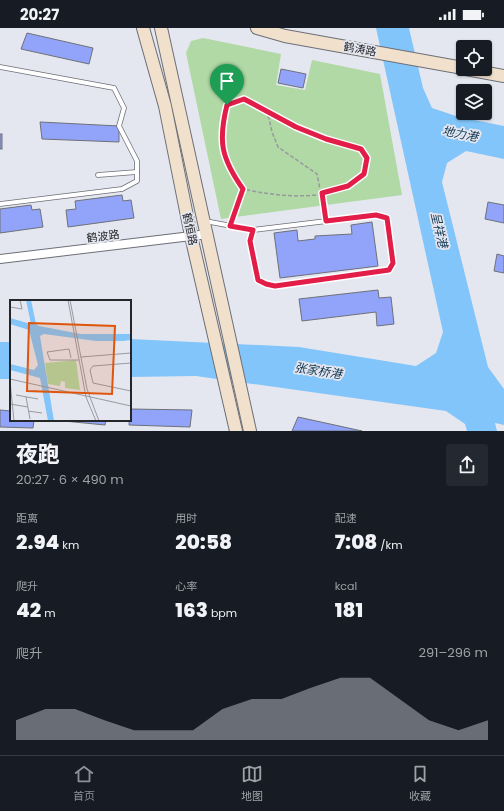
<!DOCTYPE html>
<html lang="zh">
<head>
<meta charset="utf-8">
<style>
	:root { --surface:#171b24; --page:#242831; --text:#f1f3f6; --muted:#9ea1a6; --line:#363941; --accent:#8c9099 }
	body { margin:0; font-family:Poppins,"Noto Sans SC",sans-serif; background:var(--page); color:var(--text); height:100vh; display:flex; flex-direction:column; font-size:15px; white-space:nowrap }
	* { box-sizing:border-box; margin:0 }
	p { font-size:13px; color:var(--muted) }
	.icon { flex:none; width:22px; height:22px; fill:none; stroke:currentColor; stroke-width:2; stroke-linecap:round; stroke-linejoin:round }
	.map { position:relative; height:403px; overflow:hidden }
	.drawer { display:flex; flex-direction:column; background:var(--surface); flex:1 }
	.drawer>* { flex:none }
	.buttons { position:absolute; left:456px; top:12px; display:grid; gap:8px }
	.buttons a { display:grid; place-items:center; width:36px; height:36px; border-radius:4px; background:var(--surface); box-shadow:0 1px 3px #0004; font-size:20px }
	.pin { position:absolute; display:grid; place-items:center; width:34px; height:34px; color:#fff; margin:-41px -17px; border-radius:50% 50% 50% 0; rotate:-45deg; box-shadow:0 0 4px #0007 }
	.pin .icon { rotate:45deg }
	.round { display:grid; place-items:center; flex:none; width:42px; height:42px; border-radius:4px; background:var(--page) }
	.headline { display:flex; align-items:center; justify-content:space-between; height:68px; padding:0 16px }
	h1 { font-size:22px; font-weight:800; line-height:30px }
	.metrics { display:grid; grid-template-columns:repeat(3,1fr); gap:6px; height:68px; padding:4px 16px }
	.metrics div { display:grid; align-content:center }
	.metrics b { font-size:20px; font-weight:800 }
	.metrics small { font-size:11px; font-weight:400 }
	.metrics p { font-size:11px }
	.chart { height:112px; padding:8px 16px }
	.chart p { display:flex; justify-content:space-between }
	.chart svg { width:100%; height:72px; margin-top:4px; fill:var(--accent); opacity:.7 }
	.status { display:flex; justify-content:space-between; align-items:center; height:28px; padding:0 20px; background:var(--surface); direction:ltr }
	.status svg { height:11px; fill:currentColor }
	.dock { display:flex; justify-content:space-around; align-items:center; height:56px; border-top:1px solid var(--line); background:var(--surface); font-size:11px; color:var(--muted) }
	.dock a { display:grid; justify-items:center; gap:2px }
	.dock .on { color:var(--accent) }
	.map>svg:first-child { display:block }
</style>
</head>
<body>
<div class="status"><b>20:27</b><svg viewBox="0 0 49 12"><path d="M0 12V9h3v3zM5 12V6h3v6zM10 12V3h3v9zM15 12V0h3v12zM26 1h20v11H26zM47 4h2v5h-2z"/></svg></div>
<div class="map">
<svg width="504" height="403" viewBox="0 0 504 403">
	<rect width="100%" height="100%" fill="#e5e7f0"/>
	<polygon fill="#b0d9a5" points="203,10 281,26 276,57 305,62 312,32 380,46 402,167 221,191 186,25 191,13"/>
	<g fill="#82c5fa">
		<polygon points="376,0 409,0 423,60 432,80 459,89 504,98 504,131 466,123 447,135 442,154 488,339 504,361 504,397 495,395 497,403 467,403 465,396 446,383 196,348 130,349 130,311 299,319 416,338 436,325 443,304"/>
		<rect x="0" y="314" width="11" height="37"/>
	</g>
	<g fill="#91a4fa" stroke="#6e7178">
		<polygon points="27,5 93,20 89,36 21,21"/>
		<polygon points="281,41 306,46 303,60 278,55"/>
		<polygon points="40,94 119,98 119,114 42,111"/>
		<rect x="0" y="106" width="2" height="15"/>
		<polygon points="122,167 123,173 131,172 134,190 68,199 66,182 76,181 75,173"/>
		<polygon points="488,174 504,177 504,195 485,191"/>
		<polygon points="31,177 32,182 40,181 43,199 0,205 0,181"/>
		<polygon points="372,194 378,238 280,250 274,205 297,202 298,213 315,211 315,208 352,206 351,197"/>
		<polygon points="497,226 504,228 504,245 494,243"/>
		<polygon points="378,262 379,270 391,269 394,296 377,298 376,284 302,293 299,271"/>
		<polygon points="130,381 192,382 190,399 129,397"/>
		<polygon points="0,382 11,383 11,392 34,392 33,400 0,399"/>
		<polygon points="298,389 362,403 292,403"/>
		<polygon points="64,392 106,392 105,397 64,393"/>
	</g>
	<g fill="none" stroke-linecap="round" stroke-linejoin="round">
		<defs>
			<g id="lane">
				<polyline points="0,39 114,60 124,80 119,98 137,133 137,153 122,161 0,176"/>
				<polyline points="98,147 137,144"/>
				<polyline points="205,193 253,202 376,187 387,190 393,235 389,242 275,258 266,256 259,252 250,213 253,202"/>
			</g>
			<polyline id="street" points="0,231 208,206"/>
			<g id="secondary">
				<polyline points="143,0 165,78 191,208 236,403"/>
				<polyline points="161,0 250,403"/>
				<polyline points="257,0 285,8 463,40"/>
				<polyline points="466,41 504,48"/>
			</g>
		</defs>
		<use href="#lane" stroke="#6d6f77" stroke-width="5.5"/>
		<use href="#street" stroke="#6d6f77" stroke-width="10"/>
		<use href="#secondary" stroke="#6d6f77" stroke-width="14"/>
		<g stroke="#97999f" stroke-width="1.5" stroke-dasharray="4 2" stroke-linecap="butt">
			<polyline points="264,83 269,90 272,104 278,119 317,146 325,187"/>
			<path d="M232,192L243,161C221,130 218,113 227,77L244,71L296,99L326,111L361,121L367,130C366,134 366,141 364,145C362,148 357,151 354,153C326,175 275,168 243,161"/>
		</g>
		<use href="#lane" stroke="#fff" stroke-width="4"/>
		<use href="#street" stroke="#fff" stroke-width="8"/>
		<use href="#secondary" stroke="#f0e0cc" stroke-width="12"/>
	</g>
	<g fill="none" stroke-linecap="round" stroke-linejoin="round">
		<defs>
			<path id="route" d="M244,71L296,99L326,111L361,121L367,130L364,146L348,158L322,165L326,193L376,187L387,190L393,235L389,242L275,258L266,256L258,252L250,213L253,202L230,198L243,161C221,130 218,113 227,77Z"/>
		</defs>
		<use href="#route" stroke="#fff" stroke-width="8"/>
		<use href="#route" stroke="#e11d48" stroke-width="5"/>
	</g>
	<g text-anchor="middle" stroke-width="3.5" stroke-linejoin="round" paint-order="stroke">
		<g font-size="11" fill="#252629" stroke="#e5e7f0">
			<text transform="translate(360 21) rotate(10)" y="4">鹤涛路</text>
			<text transform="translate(190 201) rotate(78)" y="4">鹤恒路</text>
			<text transform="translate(103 208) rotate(-7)" y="4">鹤波路</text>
		</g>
		<g font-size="12" font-style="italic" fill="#103650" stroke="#e5e7f0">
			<text transform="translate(460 106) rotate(11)" y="4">地力港</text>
			<text transform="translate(439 202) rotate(77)" y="4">呈祥港</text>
			<text transform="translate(318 343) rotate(9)" y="4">张家桥港</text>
		</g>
	</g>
	<g transform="translate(10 272)">
		<rect width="121" height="121" fill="#e5e7f0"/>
		<path d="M66,60L70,90L55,88V82L51,81L50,86L38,84L35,63Z" fill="#b0d9a5"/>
		<path d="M16,0H21L26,24L29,26L71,34H121V40L113,41H86L34,34L30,36L44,121H38L30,78L0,70V64L24,70L28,65L19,30L0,24V18L21,24Z" fill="#82c5fa"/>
		<path fill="none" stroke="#989aa0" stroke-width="1" d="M58,0L76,97L86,121M60,0L77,89L89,121M0,7L12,9L10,0M71,57L121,53M61,58L59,49L37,52L40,60H69M121,63L83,66L80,70L83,83L121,91M0,79L121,106M0,81L4,121M6,95L28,99M16,97L20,119M0,104L18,107M18,111L32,113"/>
		<path fill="#de560d" fill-opacity="0.15" stroke="#de560d" stroke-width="2" d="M19,23L105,26L102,94L17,91Z"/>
		<rect width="121" height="121" fill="none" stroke="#252629" stroke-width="2"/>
	</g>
</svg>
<div class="buttons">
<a><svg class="icon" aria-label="locate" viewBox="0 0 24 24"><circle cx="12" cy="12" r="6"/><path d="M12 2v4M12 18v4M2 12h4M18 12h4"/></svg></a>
<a><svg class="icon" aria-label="layers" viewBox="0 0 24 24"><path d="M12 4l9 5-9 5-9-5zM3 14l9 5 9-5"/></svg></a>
</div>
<div class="pin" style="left:227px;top:77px;background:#1e9e55"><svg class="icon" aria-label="arrive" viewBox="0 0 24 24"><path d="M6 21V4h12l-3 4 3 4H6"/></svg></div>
</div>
<section class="drawer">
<div class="headline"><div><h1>夜跑</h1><p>20:27 · 6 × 490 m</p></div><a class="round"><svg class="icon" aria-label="share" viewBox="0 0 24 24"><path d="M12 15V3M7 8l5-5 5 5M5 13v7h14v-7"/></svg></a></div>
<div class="metrics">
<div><p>距离</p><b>2.94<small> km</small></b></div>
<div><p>用时</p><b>20:58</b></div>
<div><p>配速</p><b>7:08<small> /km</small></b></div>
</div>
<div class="metrics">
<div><p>爬升</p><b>42<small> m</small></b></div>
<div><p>心率</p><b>163<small> bpm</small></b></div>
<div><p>kcal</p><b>181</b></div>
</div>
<div class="chart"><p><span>爬升</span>291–296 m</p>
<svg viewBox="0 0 160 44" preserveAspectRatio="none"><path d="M0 44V32L10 25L20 25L30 32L40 38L50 38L60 38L70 25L80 19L90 19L100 12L110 6L120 6L130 19L140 32L150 38L160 32V44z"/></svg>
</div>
</section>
<nav class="dock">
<a class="on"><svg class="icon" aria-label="home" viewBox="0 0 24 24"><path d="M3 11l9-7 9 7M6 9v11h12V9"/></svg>首页</a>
<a><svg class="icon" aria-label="map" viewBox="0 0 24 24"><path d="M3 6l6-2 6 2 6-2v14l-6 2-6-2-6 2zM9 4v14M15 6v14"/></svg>地图</a>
<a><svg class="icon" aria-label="saved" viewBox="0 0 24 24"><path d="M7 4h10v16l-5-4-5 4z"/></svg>收藏</a>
</nav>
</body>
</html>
